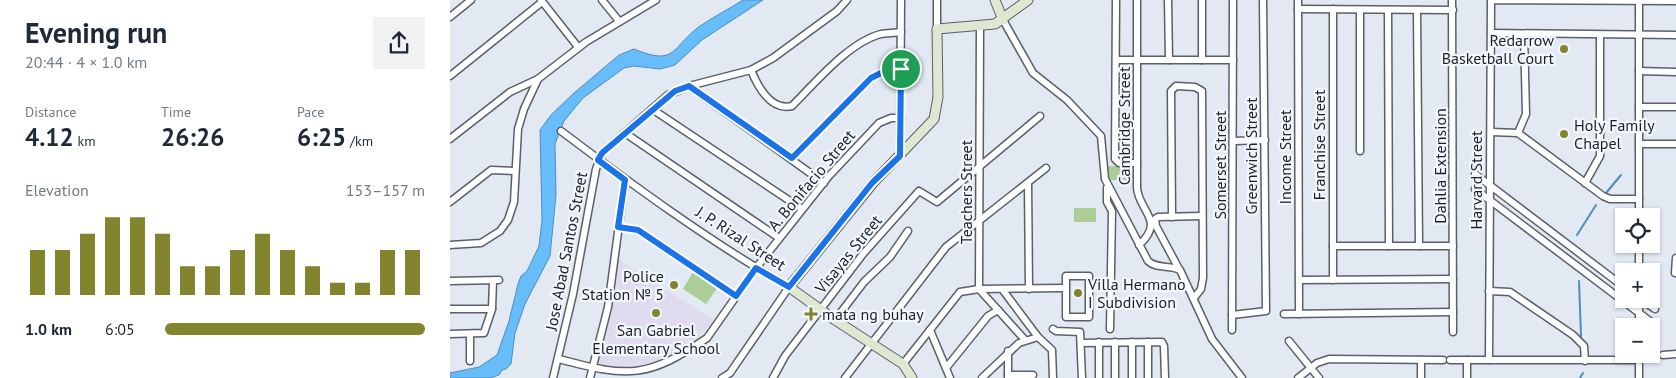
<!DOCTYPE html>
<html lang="en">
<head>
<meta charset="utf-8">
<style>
	:root { --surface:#fff; --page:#f2f2f3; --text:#1f2937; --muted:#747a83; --accent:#83842e }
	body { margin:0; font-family:"PT Sans",sans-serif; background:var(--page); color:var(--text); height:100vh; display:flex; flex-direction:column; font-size:19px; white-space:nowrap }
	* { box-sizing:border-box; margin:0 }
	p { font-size:16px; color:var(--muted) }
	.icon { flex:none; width:28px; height:28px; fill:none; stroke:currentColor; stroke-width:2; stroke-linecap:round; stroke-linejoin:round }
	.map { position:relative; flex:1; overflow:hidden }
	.details { display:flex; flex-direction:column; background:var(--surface); width:450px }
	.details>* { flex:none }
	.buttons { position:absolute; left:1165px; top:208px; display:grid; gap:10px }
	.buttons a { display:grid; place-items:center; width:45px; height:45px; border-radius:0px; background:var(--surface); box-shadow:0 1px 4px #0004; font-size:25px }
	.pin { position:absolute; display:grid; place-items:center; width:42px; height:42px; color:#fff; margin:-21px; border:2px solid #fff; border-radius:50%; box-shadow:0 1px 5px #0007 }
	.round { display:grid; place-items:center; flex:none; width:52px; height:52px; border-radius:0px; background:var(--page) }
	.overview { display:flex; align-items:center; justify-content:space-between; height:85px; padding:0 25px }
	h1 { font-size:28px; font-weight:700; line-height:38px }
	.metrics { display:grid; grid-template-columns:repeat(3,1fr); gap:8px; height:85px; padding:5px 25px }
	.metrics div { display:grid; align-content:center }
	.metrics b { font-size:25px; font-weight:700 }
	.metrics small { font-size:14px; font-weight:400 }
	.metrics p { font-size:14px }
	.chart { height:140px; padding:10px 25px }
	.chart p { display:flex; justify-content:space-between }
	.chart svg { width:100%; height:90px; margin-top:5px; stroke:var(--accent); stroke-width:6 }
	ul { padding:0 25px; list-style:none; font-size:16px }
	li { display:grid; grid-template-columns:80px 60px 1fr; align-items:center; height:38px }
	li i { height:12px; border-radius:6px; background:var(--accent) }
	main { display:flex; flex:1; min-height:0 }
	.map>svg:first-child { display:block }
</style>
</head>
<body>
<main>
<section class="details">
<div class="overview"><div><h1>Evening run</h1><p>20:44 · 4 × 1.0 km</p></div><a class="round"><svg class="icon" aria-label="share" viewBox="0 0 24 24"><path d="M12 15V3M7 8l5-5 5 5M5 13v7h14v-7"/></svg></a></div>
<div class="metrics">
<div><p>Distance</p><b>4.12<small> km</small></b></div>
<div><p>Time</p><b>26:26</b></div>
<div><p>Pace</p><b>6:25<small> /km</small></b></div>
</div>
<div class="chart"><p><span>Elevation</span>153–157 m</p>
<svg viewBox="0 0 160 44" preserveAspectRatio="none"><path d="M5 44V22M15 44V22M25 44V14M35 44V6M45 44V6M55 44V14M65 44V30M75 44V30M85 44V22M95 44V14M105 44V22M115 44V30M125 44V38M135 44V38M145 44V22M155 44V22"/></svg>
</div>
<ul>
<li><b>1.0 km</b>6:05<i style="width:100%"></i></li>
</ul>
</section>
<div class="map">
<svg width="1226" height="378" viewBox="0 0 1226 378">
	<rect width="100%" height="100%" fill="#e2e9f3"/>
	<polygon fill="#e1dbf0" points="168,259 263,320 250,337 193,371 168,369 148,364 162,307"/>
	<g fill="#aace95">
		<polygon points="658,166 685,167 685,180 658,180"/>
		<rect x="624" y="208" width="22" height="14"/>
		<polygon points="243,272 267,288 256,304 233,289"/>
	</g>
	<path fill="#66bdfa" stroke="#508eba" d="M293,0H313L252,40L225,65L210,69L184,66L174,68L133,98L114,121L105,144L106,195L100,256L75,304L65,333L61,364L56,369L52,370L49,375L40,378H0V373L29,367L47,355L59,321L68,284L71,276L77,271L89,246L92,220L90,130L101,115L124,93L169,55L184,49C227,67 221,47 250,26C263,17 279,9 293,0Z"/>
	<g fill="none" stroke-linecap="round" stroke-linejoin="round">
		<g stroke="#508eba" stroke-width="2">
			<polyline points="1156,193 1171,175"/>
			<polyline points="1127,235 1146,205"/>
			<polyline points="1129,281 1131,336"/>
			<polyline points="1130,378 1133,373"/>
		</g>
		<defs>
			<g id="street">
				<polyline points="91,0 128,47"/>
				<polyline points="152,0 169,21"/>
				<polyline points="666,0 665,159 669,163 687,163"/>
				<path d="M687,0V188C689,212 716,220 689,245"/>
				<polyline points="718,0 719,60"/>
				<polyline points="752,0 752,60"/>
				<polyline points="848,0 849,314"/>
				<polyline points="1002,0 1003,332"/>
				<polyline points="848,9 1003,10"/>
				<polyline points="883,9 883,280"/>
				<polyline points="910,10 910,151"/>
				<polyline points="938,10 939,246"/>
				<polyline points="967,10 969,246"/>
				<polyline points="0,17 21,0"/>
				<path d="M553,20L583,73L617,100L651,136L655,179L698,261C706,269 720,265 730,270L762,339L792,378"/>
				<polyline points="530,26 529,289 575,340"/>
				<polyline points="487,29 487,0"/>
				<polyline points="1041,33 1226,35"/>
				<polyline points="666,60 783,60"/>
				<path d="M301,70C308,87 321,111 342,106C365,83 399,42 431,34C437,33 444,33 451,32"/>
				<polyline points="1189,71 1226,72"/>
				<polyline points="0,76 92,2"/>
				<polyline points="239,86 374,183"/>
				<polyline points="1189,107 1226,107"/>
				<polyline points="202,109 352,209"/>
				<path d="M111,131C184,186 259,241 339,287L280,373L272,378"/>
				<polyline points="1041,132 1068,133 1153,196 1160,199 1189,199"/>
				<polyline points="175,133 329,238"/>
				<polyline points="1068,133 1076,114 1074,34"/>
				<polyline points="0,139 60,92 88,79"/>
				<polyline points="784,141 815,140"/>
				<polyline points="1189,144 1226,144"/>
				<polyline points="450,154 451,0"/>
				<polyline points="342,158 421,78 435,71 451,69"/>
				<polyline points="1025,174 1174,287"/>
				<polyline points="578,183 579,289"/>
				<polyline points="1135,183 1150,156 1150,35"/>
				<polyline points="657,188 657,202 662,211 660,329"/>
				<polyline points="1025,189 1205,325"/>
				<polyline points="0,202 41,170 65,171"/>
				<polyline points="1189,216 1189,0"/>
				<polyline points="722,217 721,91 726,86 745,87 752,91 753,278 751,289 744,298"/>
				<polyline points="168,227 188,230 286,296"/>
				<polyline points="1189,244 1189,271"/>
				<polyline points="0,245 31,243 50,231 58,220 64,202 68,129 74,109 88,79 136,42 206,0"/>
				<polyline points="883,246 1003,246"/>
				<polyline points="729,269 706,226 705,219 708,217 752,216"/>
				<polyline points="1225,273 1226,258"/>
				<rect x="616" y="276" width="23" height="41"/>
				<polyline points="849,280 1003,279"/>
				<polyline points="0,281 49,280"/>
				<polyline points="552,289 588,337 602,350 603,378"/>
				<polyline points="1039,291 1060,292 1123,335 1134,346 1135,361"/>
				<polyline points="1190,299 1205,309"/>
				<polyline points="0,309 42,309"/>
				<polyline points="834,314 1003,312"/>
				<polyline points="782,315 816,311 813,0"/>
				<polyline points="385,320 414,282 440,257 458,231"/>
				<polyline points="1189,326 1189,299"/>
				<polyline points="603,329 606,331 630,332 632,378"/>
				<polyline points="480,330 500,378"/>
				<polyline points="782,330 783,0"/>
				<polyline points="0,334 34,333 42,309 43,281"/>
				<polyline points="839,341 869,378"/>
				<polyline points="649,342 649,378"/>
				<polyline points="682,342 682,378"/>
				<polyline points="698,342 698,378"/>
				<polyline points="631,343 712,342 714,346 715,378"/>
				<polyline points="1213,355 1226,354"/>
				<path d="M109,359C179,378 198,378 257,338L306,268L379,176L429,123L441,118H451"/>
				<polyline points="971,360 971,378"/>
				<polyline points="1000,360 1189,360"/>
				<polyline points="1017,360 1017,378"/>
				<polyline points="1039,360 1041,0 1226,1"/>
				<polyline points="20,361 20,334"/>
				<polyline points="453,364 510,292 529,289 615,288"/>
				<polyline points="496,368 538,316 548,310"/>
				<polyline points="558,375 583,375"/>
				<polyline points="103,378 123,294 146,169 152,153 218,95 239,86 301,70 323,58 387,11 397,0"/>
				<polyline points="140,378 158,307 175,180"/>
				<polyline points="323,378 335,356 413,254 469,191 487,202 590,116"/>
				<polyline points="395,378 496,247 596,168"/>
				<polyline points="532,378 569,343 588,337"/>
				<polyline points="558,378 558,351"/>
				<polyline points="665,378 665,342"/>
				<polyline points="848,378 867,363 879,359 993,360"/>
				<polyline points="1189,378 1189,354"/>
			</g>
			<g id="secondary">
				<polyline points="545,0 553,20"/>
				<polyline points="462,378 453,364 385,320 339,287 423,183 484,119 488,97 487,29 545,24 578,0"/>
			</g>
		</defs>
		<use href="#street" stroke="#5a6068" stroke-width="9"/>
		<use href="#secondary" stroke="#5a6068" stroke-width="11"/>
		<use href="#street" stroke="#fff" stroke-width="6"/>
		<use href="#secondary" stroke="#dde7d1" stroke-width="9"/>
	</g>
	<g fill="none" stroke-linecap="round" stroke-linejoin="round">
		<defs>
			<polygon id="route" points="451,69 450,156 422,183 339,287 306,268 286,296 188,230 168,227 175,180 148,160 152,153 225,91 239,86 342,158 421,78 435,71"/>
		</defs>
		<use href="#route" stroke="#fff" stroke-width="10"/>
		<use href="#route" stroke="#1a73e8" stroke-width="6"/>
	</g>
	<g fill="#83842e" stroke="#f1f7fe" stroke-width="2">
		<circle cx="1114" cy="49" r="5"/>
		<circle cx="1114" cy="134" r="5"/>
		<circle cx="224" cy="285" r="5"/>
		<circle cx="628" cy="293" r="5"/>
		<circle cx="206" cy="313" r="5"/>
		<path d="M358.5 306.5h5v5h5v5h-5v5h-5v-5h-5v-5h5z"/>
	</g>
	<g text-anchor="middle" stroke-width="4.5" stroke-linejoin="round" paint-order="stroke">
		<g font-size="16" fill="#1e2124" stroke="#f1f7fe" text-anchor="start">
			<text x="1104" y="46" text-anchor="end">Redarrow<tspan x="1104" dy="18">Basketball Court</tspan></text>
			<text x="1124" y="131">Holy Family<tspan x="1124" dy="18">Chapel</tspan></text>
			<text x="214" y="282" text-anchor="end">Police<tspan x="214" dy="18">Station № 5</tspan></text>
			<text x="638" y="290">Villa Hermano<tspan x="638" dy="18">I Subdivision</tspan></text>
			<text x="372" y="320">mata ng buhay</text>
			<text x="206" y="336" text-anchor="middle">San Gabriel<tspan x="206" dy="18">Elementary School</tspan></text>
		</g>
		<g font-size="16" fill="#1e2124" stroke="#f1f7fe">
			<text transform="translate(674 126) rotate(-90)" y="6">Cambridge Street</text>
			<text transform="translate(869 145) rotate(-90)" y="6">Franchise Street</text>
			<text transform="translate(801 156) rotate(-90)" y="6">Greenwich Street</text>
			<text transform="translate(835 157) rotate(-90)" y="6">Income Street</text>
			<text transform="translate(770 165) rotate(-90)" y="6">Somerset Street</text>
			<text transform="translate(990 166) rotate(-90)" y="6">Dahlia Extension</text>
			<text transform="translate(361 180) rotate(-50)" y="6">A. Bonifacio Street</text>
			<text transform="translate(1026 180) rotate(-90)" y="6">Harvard Street</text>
			<text transform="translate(516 192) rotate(-90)" y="6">Teachers Street</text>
			<text transform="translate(291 238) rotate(33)" y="6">J. P. Rizal Street</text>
			<text transform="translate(116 251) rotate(-79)" y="6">Jose Abad Santos Street</text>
			<text transform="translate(398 254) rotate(-51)" y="6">Visayas Street</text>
		</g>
	</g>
</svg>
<div class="buttons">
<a><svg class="icon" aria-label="locate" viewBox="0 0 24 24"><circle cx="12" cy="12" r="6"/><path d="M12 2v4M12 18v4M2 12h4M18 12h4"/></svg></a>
<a>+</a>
<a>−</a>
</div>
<div class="pin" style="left:451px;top:69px;background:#1e9e55"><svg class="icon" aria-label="arrive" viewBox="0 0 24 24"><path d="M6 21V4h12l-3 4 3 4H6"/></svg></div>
</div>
</main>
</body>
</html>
